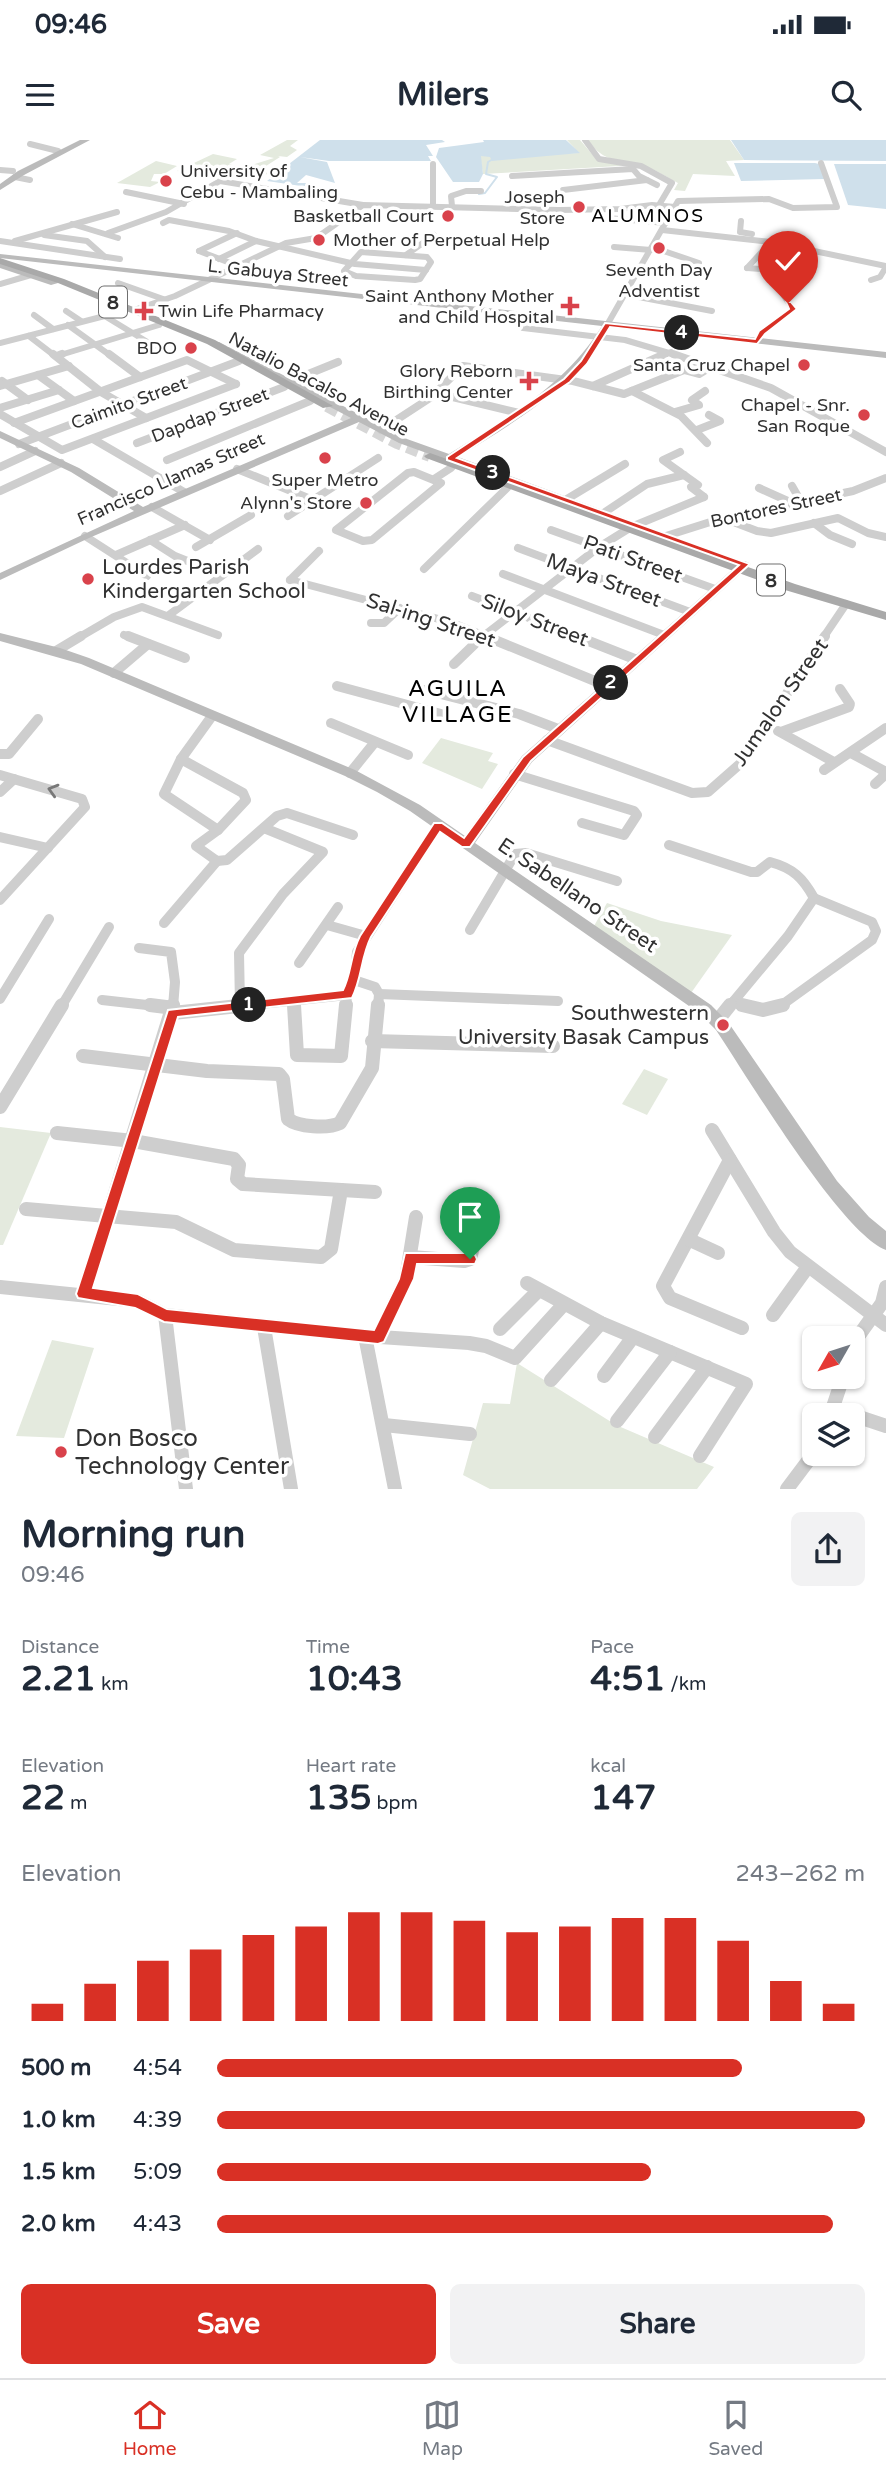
<!DOCTYPE html>
<html lang="en">
<head>
<meta charset="utf-8">
<style>
	:root { --surface:#fff; --page:#f2f2f3; --text:#1f2937; --muted:#747a83; --line:#e0e1e3; --accent:#d93025 }
	body { margin:0; font-family:"Varela Round",sans-serif; background:var(--page); color:var(--text); height:100vh; display:flex; flex-direction:column; font-size:26px; white-space:nowrap }
	* { box-sizing:border-box; margin:0 }
	p { font-size:23px; color:var(--muted) }
	.icon { flex:none; width:38px; height:38px; fill:none; stroke:currentColor; stroke-width:2; stroke-linecap:round; stroke-linejoin:round }
	.map { position:relative; height:1349px; overflow:hidden }
	.drawer { display:flex; flex-direction:column; background:var(--surface); flex:1 }
	.drawer>* { flex:none }
	.needle { width:46px; rotate:231deg }
	.tools { position:absolute; left:802px; top:1186px; display:grid; gap:14px }
	.tools a { display:grid; place-items:center; width:63px; height:63px; border-radius:10px; background:var(--surface); box-shadow:0 2px 5px #0004; font-size:35px }
	.pin { position:absolute; display:grid; place-items:center; width:60px; height:60px; color:#fff; margin:-72px -30px; border-radius:50% 50% 50% 0; rotate:-45deg; box-shadow:0 0 7px #0007 }
	.pin .icon { rotate:45deg }
	.km { position:absolute; width:35px; height:35px; margin:-18px; border-radius:50%; background:#222; color:#fff; font-size:19px; line-height:35px; text-align:center }
	.round { display:grid; place-items:center; flex:none; width:74px; height:74px; border-radius:10px; background:var(--page) }
	.headline { display:flex; align-items:center; justify-content:space-between; height:119px; padding:0 21px }
	h1 { font-size:38px; font-weight:700; line-height:52px }
	.stats { display:grid; grid-template-columns:repeat(3,1fr); gap:10px; height:119px; padding:7px 21px }
	.stats div { display:grid; align-content:center }
	.stats b { font-size:35px; font-weight:700 }
	.stats small { font-size:19px; font-weight:400 }
	.stats p { font-size:19px }
	.chart { height:196px; padding:14px 21px }
	.chart p { display:flex; justify-content:space-between }
	.chart svg { width:100%; height:126px; margin-top:7px; stroke:var(--accent); stroke-width:6 }
	.action { display:flex; gap:14px; margin-top:auto; padding:14px 21px }
	.action a { flex:1; height:80px; border-radius:10px; background:var(--accent); color:#fff; font-size:28px; font-weight:700; line-height:80px; text-align:center }
	.action a+a { background:var(--page); color:var(--text) }
	ul { padding:0 21px; list-style:none; font-size:23px }
	li { display:grid; grid-template-columns:112px 84px 1fr; align-items:center; height:52px }
	li i { height:18px; border-radius:9px; background:var(--accent) }
	.status { display:flex; justify-content:space-between; align-items:center; height:49px; padding:0 35px; background:var(--surface); direction:ltr }
	.status svg { height:19px; fill:currentColor }
	header { display:flex; justify-content:space-between; align-items:center; height:91px; padding:0 21px; background:var(--surface); font-size:32px; font-weight:700 }
	.menu { display:flex; justify-content:space-around; align-items:center; height:98px; border-top:2px solid var(--line); background:var(--surface); font-size:19px; color:var(--muted) }
	.menu a { display:grid; justify-items:center; gap:4px }
	.menu .current { color:var(--accent) }
	.map>svg:first-child { display:block }
</style>
</head>
<body>
<div class="status"><b>09:46</b><svg viewBox="0 0 49 12"><path d="M0 12V9h3v3zM5 12V6h3v6zM10 12V3h3v9zM15 12V0h3v12zM26 1h20v11H26zM47 4h2v5h-2z"/></svg></div>
<header><svg class="icon" aria-label="menu" viewBox="0 0 24 24"><path d="M4 6h16M4 12h16M4 18h16"/></svg>Milers<svg class="icon" aria-label="search" viewBox="0 0 24 24"><circle cx="10" cy="10" r="6"/><path d="M15 15l6 6"/></svg></header>
<div class="map">
<svg width="886" height="1349" viewBox="0 0 886 1349">
	<rect width="100%" height="100%" fill="#fff"/>
	<g fill="#e4eade">
		<path d="M287,0H298L290,6L297,10L287,17L278,16L280,17L266,26L267,29L274,30C265,37 253,39 243,33L252,25L274,18L260,15Z"/>
		<polygon points="567,0 580,0 597,20 636,25 483,34 480,16 579,13"/>
		<path d="M588,0H730L744,20L726,21L735,36L693,34L685,51L674,50L678,43C667,37 654,29 642,25C616,17 606,25 588,0Z"/>
		<polygon points="213,14 237,19 229,24 236,26 220,39 177,31"/>
		<polygon points="156,21 177,26 164,34 154,34 151,41 160,42 150,47 117,43"/>
		<polygon points="441,598 493,613 488,621 498,624 482,649 422,623"/>
		<polygon points="607,763 661,781 732,795 691,853 594,786"/>
		<polygon points="644,929 668,939 647,975 622,964"/>
		<polygon points="0,987 51,993 3,1105 0,1105"/>
		<polygon points="52,1200 94,1208 64,1298 16,1296"/>
		<polygon points="517,1223 616,1285 714,1327 697,1349 490,1349 463,1335 483,1263 510,1264"/>
	</g>
	<g fill="#cfe0eb">
		<polygon points="320,0 442,0 445,2 426,5 433,16 428,16 431,21 329,21 300,17 327,22 335,43 306,35 297,43 309,43 308,47 267,41"/>
		<polygon points="483,0 566,0 580,13 492,21 490,17 481,16 483,34 479,42 453,42 436,17 439,8 484,2"/>
		<polygon points="731,0 886,0 886,21 744,20"/>
		<polygon points="734,23 815,23 819,24 825,39 741,41"/>
		<polygon points="834,24 886,24 886,69 848,65"/>
	</g>
	<g fill="none" stroke-linecap="round" stroke-linejoin="round">
		<polyline stroke="#cfe0eb" stroke-width="2" points="479,54 485,53 497,37 486,34 488,22 493,19"/>
		<polyline stroke="#d6d6d6" stroke-width="12" stroke-dasharray="12 6" stroke-linecap="butt" points="327,266 397,303 430,316"/>
		<g stroke="#cecece" stroke-width="6">
			<polyline points="585,0 599,19 641,26 672,43 659,65"/>
			<polyline points="30,4 58,11"/>
			<polyline points="433,24 433,66"/>
			<polyline points="0,30 13,31"/>
			<polyline points="512,36 633,29 639,36 657,45"/>
			<polyline points="15,37 30,40"/>
			<polyline points="563,50 647,40"/>
			<polyline points="126,52 184,64"/>
			<polyline points="452,66 451,56 466,51 481,51"/>
			<polyline points="304,76 344,79"/>
			<polyline points="608,78 666,83"/>
			<polyline points="741,81 740,92 752,94"/>
			<polyline points="163,83 169,80 229,91 256,101 355,124 426,130"/>
			<polyline points="72,84 118,98"/>
			<polyline points="662,90 771,102 886,126"/>
			<polyline points="108,93 166,72 220,41 363,65"/>
			<polyline points="44,95 87,101 105,117"/>
			<polyline points="0,101 120,119"/>
			<polyline points="15,101 117,72"/>
			<polyline points="614,107 651,110"/>
			<polyline points="652,107 699,123"/>
			<polyline points="199,111 237,93"/>
			<polyline points="199,111 238,126"/>
			<polygon points="361,112 427,117 431,122 420,139 415,140 356,136 344,131"/>
			<polyline points="406,115 434,95"/>
			<polyline points="219,119 256,101"/>
			<polyline points="747,128 792,131"/>
			<polyline points="747,128 771,102"/>
			<polyline points="871,140 880,137 886,127"/>
			<polyline points="118,143 166,160"/>
			<polyline points="0,144 31,135"/>
			<polyline points="623,154 712,171"/>
			<polyline points="134,170 175,156 286,103 316,98 363,65 559,70 620,69 652,65 675,67"/>
			<polyline points="66,171 81,181"/>
			<polyline points="34,175 53,189"/>
			<polyline points="103,175 154,206"/>
			<polyline points="68,185 111,216"/>
			<polyline points="607,185 678,61 769,59 793,68 837,67 821,23"/>
			<polyline points="523,188 625,200 679,216"/>
			<polyline points="29,196 55,216"/>
			<polyline points="757,201 762,193 793,169 780,150 779,141 791,134 808,110"/>
			<polyline points="0,203 124,171"/>
			<polyline points="57,216 159,185"/>
			<polyline points="661,216 671,212"/>
		</g>
		<g stroke="#cecece" stroke-width="8">
			<polyline points="53,214 101,252 146,278"/>
			<polyline points="109,214 140,237"/>
			<polyline points="673,214 771,248 886,312"/>
			<polyline points="57,216 62,214"/>
			<polyline points="38,235 74,261"/>
			<polyline points="2,241 28,260"/>
			<polyline points="291,241 338,222"/>
			<polyline points="0,246 69,226"/>
			<polyline points="593,246 665,214"/>
			<polyline points="632,251 681,276 707,303"/>
			<polyline points="436,253 519,273"/>
			<polyline points="0,268 59,250"/>
			<polyline points="675,272 699,265 692,260 705,251"/>
			<polyline points="0,274 62,310 236,244"/>
			<polyline points="14,283 187,220 236,244"/>
			<polyline points="381,290 430,258 463,226 573,241 624,254 684,230 699,234 712,226"/>
			<polyline points="697,290 720,281 709,275"/>
			<polyline points="93,299 184,352"/>
			<polyline points="137,303 284,247"/>
			<polyline points="19,304 239,221"/>
			<polyline points="680,312 663,320 698,345 691,347 704,357"/>
			<polyline points="167,320 310,261"/>
			<polyline points="0,327 35,311"/>
			<polyline points="237,329 313,360"/>
			<polygon points="414,332 441,343 372,400 363,401 336,390 408,333"/>
			<polyline points="434,339 451,328"/>
			<polyline points="792,346 800,360"/>
			<polyline points="759,348 790,362"/>
			<polyline points="0,351 61,323"/>
			<polyline points="567,359 625,324"/>
			<polyline points="152,367 210,400"/>
			<polyline points="605,372 647,344 684,335"/>
			<polyline points="288,376 378,318"/>
			<polyline points="723,378 757,391 771,393 838,378 868,393 886,397"/>
			<polyline points="814,383 830,395 852,404"/>
			<polyline points="636,385 704,357"/>
			<polyline points="551,390 715,449"/>
			<polyline points="85,396 147,436"/>
			<polyline points="666,396 723,378 853,351 886,338"/>
			<polyline points="150,400 175,416 200,426"/>
			<polyline points="196,407 251,375"/>
			<polyline points="518,408 690,472"/>
			<polyline points="116,415 185,385"/>
			<polyline points="424,429 507,348"/>
			<polyline points="503,434 664,495"/>
			<polyline points="290,440 450,482 490,498"/>
			<polyline points="290,440 319,411"/>
			<polyline points="472,456 581,498"/>
			<polyline points="169,475 258,409"/>
			<polyline points="371,483 384,483 400,468"/>
			<polyline points="124,495 132,498"/>
			<polyline points="78,498 114,477 142,467 218,495"/>
			<polyline points="481,498 599,407 628,389"/>
			<polyline points="823,498 846,464"/>
		</g>
		<g stroke="#cecece" stroke-width="10">
			<polyline points="128,496 185,518"/>
			<polyline points="485,496 607,546"/>
			<polyline points="576,496 637,520"/>
			<polyline points="56,511 81,496"/>
			<polyline points="454,524 483,496"/>
			<polyline points="114,533 148,504"/>
			<polyline points="337,546 441,574"/>
			<polyline points="425,550 519,574 558,589"/>
			<polyline points="212,576 181,619 164,654 218,690"/>
			<polyline points="331,583 408,615"/>
			<polyline points="778,591 834,622"/>
			<polyline points="781,592 849,567 850,564 840,549"/>
			<polyline points="547,600 692,653 708,652 741,623 825,496"/>
			<polyline points="851,613 886,632"/>
			<polyline points="0,614 9,614 38,579"/>
			<polyline points="181,619 243,653 246,660 218,690 196,706 217,721 227,720 277,676 287,673 353,695"/>
			<polyline points="824,630 886,588"/>
			<polyline points="350,633 375,602"/>
			<polyline points="514,634 634,671 637,675 624,695 582,683"/>
			<polyline points="0,635 82,659 85,667 0,760"/>
			<polyline points="875,644 886,634"/>
			<polyline points="0,652 14,639"/>
			<polyline points="0,697 48,708"/>
			<path d="M669,705L751,732H757L770,722C793,728 803,738 814,758"/>
			<polyline points="164,783 217,721"/>
			<polyline points="327,785 366,796"/>
			<polyline points="470,790 515,714 526,713 617,741"/>
			<polyline points="139,808 171,812 175,842 173,867"/>
			<polyline points="299,823 338,767"/>
			<polyline points="354,840 375,847 379,854 378,867"/>
			<polyline points="379,854 558,861"/>
			<polyline points="0,859 49,779"/>
			<polyline points="102,860 165,867"/>
			<polyline points="294,860 294,867"/>
			<polyline points="733,862 748,867"/>
			<polyline points="733,862 788,796 814,758 872,782 876,791 872,800 779,867"/>
			<polyline points="240,866 239,813 283,754 323,712 264,688"/>
			<polyline points="61,867 109,787"/>
			<polyline points="231,867 347,855"/>
			<polyline points="346,867 347,855 354,840 357,812 438,686"/>
			<polyline points="729,867 733,862"/>
		</g>
		<g stroke="#cecece" stroke-width="14">
			<polyline points="150,865 174,868"/>
			<polyline points="294,865 297,915 341,916 346,865"/>
			<polyline points="742,865 763,870 783,865"/>
			<polyline points="173,873 248,865"/>
			<polyline points="718,880 730,865"/>
			<polyline points="372,901 553,906"/>
			<path d="M83,916L207,931L279,934L283,939L288,979C298,987 328,989 340,983L372,928L378,865"/>
			<polyline points="0,967 62,865"/>
			<polyline points="712,990 774,1092 790,1112 886,1185"/>
			<polyline points="57,993 133,1001 234,1019 239,1025 237,1039 243,1044 375,1052"/>
			<polyline points="730,1020 663,1146 670,1158 742,1188"/>
			<polyline points="26,1069 176,1082 234,1110 321,1117 331,1109 341,1050"/>
			<polyline points="690,1100 718,1113"/>
			<polyline points="411,1117 464,1121 470,1119 476,1094"/>
			<polyline points="527,1143 601,1183 746,1244 700,1316"/>
			<polyline points="0,1147 138,1161 165,1175 365,1196 469,1203 486,1206 515,1218 564,1164"/>
			<polyline points="84,1154 173,865"/>
			<polyline points="165,1175 186,1349"/>
			<polyline points="773,1175 807,1128"/>
			<polyline points="264,1187 291,1349"/>
			<polyline points="500,1189 539,1150"/>
			<polyline points="365,1196 395,1349"/>
			<polyline points="378,1197 406,1139 416,1077"/>
			<polyline points="852,1205 882,1163 886,1147"/>
			<polyline points="604,1236 633,1197"/>
			<polyline points="551,1240 601,1183"/>
			<polyline points="832,1268 886,1286"/>
			<polyline points="830,1276 843,1237"/>
			<polyline points="617,1281 670,1212"/>
			<polyline points="384,1285 470,1294"/>
			<polyline points="655,1297 707,1227"/>
			<polyline points="787,1349 814,1313"/>
		</g>
		<g fill="#bbb" fill-rule="evenodd">
			<polygon points="80,0 90,0 24,35 0,50 0,44 18,31"/>
			<path d="M0,114L886,212V218L610,187C572,249 518,280 458,317L627,379V383H619L399,303L359,282L89,398L0,440V433L134,371L71,332L0,298V291L79,328L143,367L351,278L216,207L214,205L219,202L407,299L449,314C508,277 564,247 602,186L0,118Z"/>
			<polygon points="0,122 57,141 58,143 51,145 0,128"/>
			<path d="M745,421L751,424L749,426L532,622L475,703L711,865L728,882L837,1041L869,1077L886,1091V1110C842,1094 746,935 716,890L699,873L410,671L377,652L345,636L81,524L0,501V493L60,508L89,518L355,630L420,665L465,696L522,616L741,422Z"/>
		</g>
		<g fill="#a9a9a9" fill-rule="evenodd">
			<polygon points="0,118 64,139 215,200 333,266 323,268 207,204 58,143 0,124"/>
			<polygon points="430,313 795,444 886,472 886,480 785,450 426,318 424,316"/>
		</g>
	</g>
	<defs><path id="oneway-chevron" d="M-2-3.5L2.5 0L-2 3.5" fill="none" stroke-width="1.6" stroke-linecap="round" stroke-linejoin="round" transform="scale(1.75)"/></defs>
	<use stroke="#787878" href="#oneway-chevron" transform="translate(53 650) rotate(-164)"/>
	<path fill="#d93025" stroke="#fff" stroke-width="2" d="M786,162H791L797,169L765,194L757,204L610,187L587,224L570,242L457,318L750,424L531,621L470,707H462L440,692L371,797C361,817 362,838 352,858L178,877L93,1148L138,1154L167,1169L374,1190L399,1139L405,1113H470L475,1115L477,1119L475,1124H417L414,1139L384,1202L378,1204L164,1182L135,1168L78,1158L76,1154L168,870L343,850C352,832 350,815 360,796L434,683H442L464,698L523,617L739,425L447,320V317L564,239L581,221L605,183L755,199L759,191L789,169Z"/>
	<g fill="#d9424b" stroke="#fff" stroke-width="2.5">
		<circle cx="166" cy="41" r="7"/>
		<circle cx="579" cy="67" r="7"/>
		<circle cx="448" cy="76" r="7"/>
		<circle cx="319" cy="100" r="7"/>
		<circle cx="659" cy="108" r="7"/>
		<path d="M566.5 155.5h7v7h7v7h-7v7h-7v-7h-7v-7h7z"/>
		<path d="M140.5 160.5h7v7h7v7h-7v7h-7v-7h-7v-7h7z"/>
		<circle cx="191" cy="208" r="7"/>
		<circle cx="804" cy="225" r="7"/>
		<path d="M525.5 230.5h7v7h7v7h-7v7h-7v-7h-7v-7h7z"/>
		<circle cx="864" cy="275" r="7"/>
		<circle cx="325" cy="318" r="7"/>
		<circle cx="366" cy="363" r="7"/>
		<circle cx="88" cy="439" r="7"/>
		<circle cx="723" cy="885" r="7"/>
		<circle cx="61" cy="1312" r="7"/>
	</g>
	<g text-anchor="middle" stroke-width="7" stroke-linejoin="round" paint-order="stroke">
		<g font-size="18" fill="#313131" stroke="#fff" text-anchor="end">
			<text x="180" y="37" text-anchor="start">University of<tspan x="180" dy="21">Cebu - Mambaling</tspan></text>
			<text x="565" y="63">Joseph<tspan x="565" dy="21">Store</tspan></text>
			<text x="434" y="82">Basketball Court</text>
			<text x="333" y="106" text-anchor="start">Mother of Perpetual Help</text>
			<text x="659" y="136" text-anchor="middle">Seventh Day<tspan x="659" dy="21">Adventist</tspan></text>
			<text x="554" y="162">Saint Anthony Mother<tspan x="554" dy="21">and Child Hospital</tspan></text>
			<text x="158" y="177" text-anchor="start">Twin Life Pharmacy</text>
			<text x="177" y="214">BDO</text>
			<text x="790" y="231">Santa Cruz Chapel</text>
			<text x="513" y="237">Glory Reborn<tspan x="513" dy="21">Birthing Center</tspan></text>
			<text x="850" y="271">Chapel - Snr.<tspan x="850" dy="21">San Roque</tspan></text>
			<text x="325" y="346" text-anchor="middle">Super Metro</text>
			<text x="352" y="369">Alynn's Store</text>
		</g>
		<g font-size="18" fill="#313131" stroke="#fff">
			<text transform="translate(278 133) rotate(6)" y="6">L. Gabuya Street</text>
			<text transform="translate(319 244) rotate(28)" y="6">Natalio Bacalso Avenue</text>
			<text transform="translate(129 263) rotate(-20)" y="6">Caimito Street</text>
			<text transform="translate(210 275) rotate(-21)" y="6">Dapdap Street</text>
			<text transform="translate(171 339) rotate(-24)" y="6">Francisco Llamas Street</text>
			<text transform="translate(776 368) rotate(-12)" y="6">Bontores Street</text>
		</g>
		<g font-size="19" letter-spacing="2" fill="#000" stroke="#fff">
			<text x="648" y="82">ALUMNOS</text>
		</g>
		<g fill="#fff" stroke="#6f6f6f" stroke-width="2">
			<rect x="99" y="146.5" width="28" height="31" rx="5"/>
			<rect x="757" y="424.5" width="28" height="31" rx="5"/>
		</g>
		<g font-size="19" font-weight="bold" fill="#313131">
			<text x="113" y="169">8</text>
			<text x="771" y="447">8</text>
		</g>
		<g font-size="21" fill="#313131" stroke="#fff">
			<text transform="translate(633 419) rotate(20)" y="7">Pati Street</text>
			<text transform="translate(604 440) rotate(20)" y="7">Maya Street</text>
			<text transform="translate(431 480) rotate(18)" y="7">Sal-ing Street</text>
			<text transform="translate(535 480) rotate(21)" y="7">Siloy Street</text>
			<text transform="translate(780 562) rotate(-55)" y="7">Jumalon Street</text>
			<text transform="translate(578 755) rotate(34)" y="7">E. Sabellano Street</text>
		</g>
		<g font-size="21" fill="#313131" stroke="#fff" text-anchor="start">
			<text x="102" y="434">Lourdes Parish<tspan x="102" dy="24">Kindergarten School</tspan></text>
			<text x="709" y="880" text-anchor="end">Southwestern<tspan x="709" dy="24">University Basak Campus</tspan></text>
		</g>
		<g font-size="23" letter-spacing="2" fill="#000" stroke="#fff">
			<text x="458" y="556">AGUILA<tspan x="458" dy="26">VILLAGE</tspan></text>
		</g>
		<g font-size="24" fill="#313131" stroke="#fff" text-anchor="start">
			<text x="75" y="1306">Don Bosco<tspan x="75" dy="28">Technology Center</tspan></text>
		</g>
	</g>
</svg>
<div class="tools">
<a><svg class="needle" viewBox="-14 -14 28 28"><path d="M0-13l5 13h-10z" fill="#e53935"/><path d="M0 13l5-13h-10z" fill="#747a83"/></svg></a>
<a><svg class="icon" aria-label="layers" viewBox="0 0 24 24"><path d="M12 4l9 5-9 5-9-5zM3 14l9 5 9-5"/></svg></a>
</div>
<div class="pin" style="left:470px;top:1119px;background:#1e9e55"><svg class="icon" aria-label="arrive" viewBox="0 0 24 24"><path d="M6 21V4h12l-3 4 3 4H6"/></svg></div>
<div class="pin" style="left:788px;top:163px;background:#d93025"><svg class="icon" aria-label="check" viewBox="0 0 24 24"><path d="M5 12l5 5 9-10"/></svg></div>
<b class="km" style="left:249px;top:865px">1</b>
<b class="km" style="left:611px;top:543px">2</b>
<b class="km" style="left:493px;top:333px">3</b>
<b class="km" style="left:682px;top:193px">4</b>
</div>
<section class="drawer">
<div class="headline"><div><h1>Morning run</h1><p>09:46</p></div><a class="round"><svg class="icon" aria-label="share" viewBox="0 0 24 24"><path d="M12 15V3M7 8l5-5 5 5M5 13v7h14v-7"/></svg></a></div>
<div class="stats">
<div><p>Distance</p><b>2.21<small> km</small></b></div>
<div><p>Time</p><b>10:43</b></div>
<div><p>Pace</p><b>4:51<small> /km</small></b></div>
</div>
<div class="stats">
<div><p>Elevation</p><b>22<small> m</small></b></div>
<div><p>Heart rate</p><b>135<small> bpm</small></b></div>
<div><p>kcal</p><b>147</b></div>
</div>
<div class="chart"><p><span>Elevation</span>243–262 m</p>
<svg viewBox="0 0 160 44" preserveAspectRatio="none"><path d="M5 44V38M15 44V31M25 44V23M35 44V19M45 44V14M55 44V11M65 44V6M75 44V6M85 44V9M95 44V13M105 44V11M115 44V8M125 44V8M135 44V16M145 44V30M155 44V38"/></svg>
</div>
<ul>
<li><b>500 m</b>4:54<i style="width:81%"></i></li>
<li><b>1.0 km</b>4:39<i style="width:100%"></i></li>
<li><b>1.5 km</b>5:09<i style="width:67%"></i></li>
<li><b>2.0 km</b>4:43<i style="width:95%"></i></li>
</ul>
<div class="action"><a>Save</a><a>Share</a></div>
</section>
<nav class="menu">
<a class="current"><svg class="icon" aria-label="home" viewBox="0 0 24 24"><path d="M3 11l9-7 9 7M6 9v11h12V9"/></svg>Home</a>
<a><svg class="icon" aria-label="map" viewBox="0 0 24 24"><path d="M3 6l6-2 6 2 6-2v14l-6 2-6-2-6 2zM9 4v14M15 6v14"/></svg>Map</a>
<a><svg class="icon" aria-label="saved" viewBox="0 0 24 24"><path d="M7 4h10v16l-5-4-5 4z"/></svg>Saved</a>
</nav>
</body>
</html>
